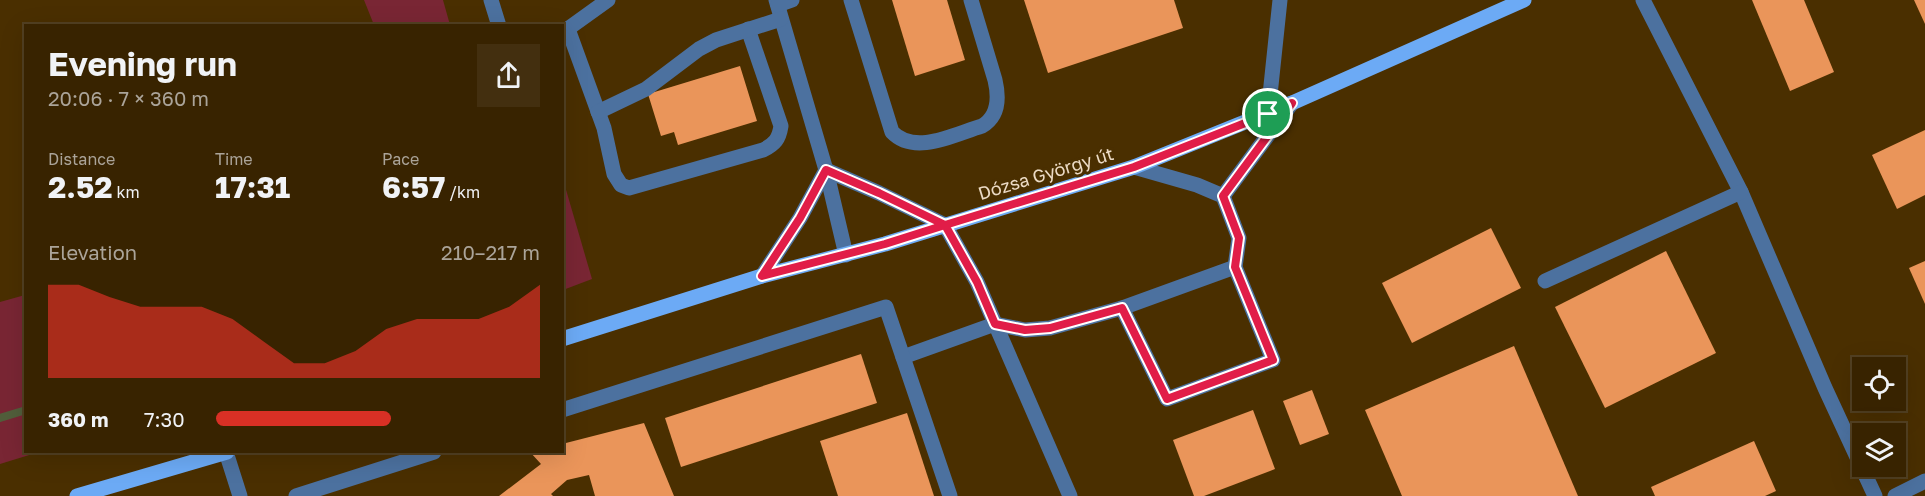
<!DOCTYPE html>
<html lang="en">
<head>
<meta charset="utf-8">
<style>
	:root { --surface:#382300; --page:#432f0f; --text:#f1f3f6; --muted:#aba499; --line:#524022; --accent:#d93025 }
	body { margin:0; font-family:"Golos Text",sans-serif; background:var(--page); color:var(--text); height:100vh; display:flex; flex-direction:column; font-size:22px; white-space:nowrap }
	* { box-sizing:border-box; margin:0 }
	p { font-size:20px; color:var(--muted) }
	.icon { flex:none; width:33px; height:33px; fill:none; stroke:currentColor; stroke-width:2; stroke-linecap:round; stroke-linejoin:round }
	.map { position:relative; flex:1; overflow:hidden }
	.panel { position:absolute; left:24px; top:24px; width:540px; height:429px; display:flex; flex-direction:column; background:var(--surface); border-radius:0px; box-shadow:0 6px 24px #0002,0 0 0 2px var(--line) }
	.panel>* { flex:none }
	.buttons { position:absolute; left:1852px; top:357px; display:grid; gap:12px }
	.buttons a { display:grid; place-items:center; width:54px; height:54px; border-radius:0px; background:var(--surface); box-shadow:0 6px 24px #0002,0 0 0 2px var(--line); font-size:30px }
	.pin { position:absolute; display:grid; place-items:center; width:51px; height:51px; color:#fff; margin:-26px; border:3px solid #fff; border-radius:50%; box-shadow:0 2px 6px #0007 }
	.round { display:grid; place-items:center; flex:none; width:63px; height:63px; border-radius:0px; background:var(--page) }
	.summary { display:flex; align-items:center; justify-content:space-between; height:102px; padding:0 24px }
	h1 { font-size:33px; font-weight:700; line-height:45px }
	.figures { display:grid; grid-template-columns:repeat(3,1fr); gap:9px; height:102px; padding:6px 24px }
	.figures div { display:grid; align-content:center }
	.figures b { font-size:30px; font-weight:700 }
	.figures small { font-size:16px; font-weight:400 }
	.figures p { font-size:16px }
	.chart { height:168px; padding:12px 24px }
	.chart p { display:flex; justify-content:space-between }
	.chart svg { width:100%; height:108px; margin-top:6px; fill:var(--accent); opacity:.7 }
	ul { padding:0 24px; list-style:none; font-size:20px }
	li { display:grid; grid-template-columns:96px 72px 1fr; align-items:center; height:45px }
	li i { height:15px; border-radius:8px; background:var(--accent) }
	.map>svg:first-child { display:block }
</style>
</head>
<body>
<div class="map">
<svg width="1925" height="496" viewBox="0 0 1925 496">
	<rect width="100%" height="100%" fill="#4a2f00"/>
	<g fill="#792634">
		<polygon points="364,0 443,0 450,25 374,25"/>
		<polygon points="562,176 592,279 563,290 562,290"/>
		<polygon points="25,295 26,452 39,452 0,464 0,302"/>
	</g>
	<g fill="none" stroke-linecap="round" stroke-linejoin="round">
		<polyline stroke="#515e3b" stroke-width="8" points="0,418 26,410"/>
	</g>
	<g fill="#ea955a">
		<polygon points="892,0 947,0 965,60 915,76"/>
		<polygon points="1024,0 1174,0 1183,28 1048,73"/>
		<polygon points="1752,0 1804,0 1834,72 1790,91"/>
		<polygon points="1914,0 1925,0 1925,24"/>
		<polygon points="740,66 757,121 678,145 674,132 661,136 648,94"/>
		<polygon points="1925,130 1925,195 1897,209 1872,155"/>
		<polygon points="1491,228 1521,288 1412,343 1382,283"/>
		<polygon points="1666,251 1716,353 1605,408 1555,307"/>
		<polygon points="1925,261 1925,304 1909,268"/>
		<polygon points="1514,346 1578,496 1402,496 1365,410"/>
		<polygon points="861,354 877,403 681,467 665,418"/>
		<polygon points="1312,390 1329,434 1300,445 1283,401"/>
		<polygon points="1253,410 1275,469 1204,496 1194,496 1173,440"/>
		<polygon points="907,413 934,496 838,496 820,441"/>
		<polygon points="644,423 674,496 595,496 589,475 567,480 551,494 553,496 499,496 541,464 530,452 562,452 562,444"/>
		<polygon points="1754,441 1776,491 1765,496 1655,496 1651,487"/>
	</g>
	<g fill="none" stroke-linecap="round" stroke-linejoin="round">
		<g stroke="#4c719f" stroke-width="15">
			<polyline points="491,0 499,26"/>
			<polyline points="776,0 826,170 846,255"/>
			<path d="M851,0L892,132C915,156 955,134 982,126C999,116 999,97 995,80L971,0"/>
			<polyline points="1643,0 1741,192 1825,388 1875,496"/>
			<polyline points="778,5 792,0"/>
			<path d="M568,29L604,128L614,174L621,185L629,188L763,150C775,144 779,139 781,126L748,29"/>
			<polyline points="562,33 608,0"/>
			<polyline points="598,112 646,89 699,49 716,40 781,19"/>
			<polyline points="1268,114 1280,0"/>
			<polyline points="826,170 879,193 945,225 977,282 1070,496"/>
			<polyline points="1223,196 1292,103"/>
			<polyline points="762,276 800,218 826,170"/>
			<polyline points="1545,281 1741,192"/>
			<polyline points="1122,308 1167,399 1273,360 1235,267 1239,238 1223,196 1197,185 1134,167"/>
			<polyline points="903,357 995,324 1025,330 1050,328 1122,308 1235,267"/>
			<polyline points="562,410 886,307 950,496"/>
			<polyline points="226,452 240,496"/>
			<polyline points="296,496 434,452"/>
			<polyline points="1895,496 1925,481"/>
		</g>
		<g stroke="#6caaf5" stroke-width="15">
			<polyline points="562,339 762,276 885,244 1134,167 1292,103 1524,0"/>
			<polyline points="77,496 227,452"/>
		</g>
	</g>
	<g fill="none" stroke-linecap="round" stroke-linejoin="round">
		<defs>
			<polyline id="route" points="1268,114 1134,167 945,225 879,193 826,170 800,218 762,276 885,244 945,225 977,282 995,324 1025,330 1050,328 1122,308 1167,399 1273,360 1235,267 1239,238 1223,196 1292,103 1268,114"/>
		</defs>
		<use href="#route" stroke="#fff" stroke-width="12"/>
		<use href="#route" stroke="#e11d48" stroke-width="8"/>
	</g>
	<g text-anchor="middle" stroke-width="6" stroke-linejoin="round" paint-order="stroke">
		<g font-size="18" fill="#ecdbc5" stroke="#4a2f00">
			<text transform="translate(1046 174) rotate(-17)" y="6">Dózsa György út</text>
		</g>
	</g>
</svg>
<div class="buttons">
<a><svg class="icon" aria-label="locate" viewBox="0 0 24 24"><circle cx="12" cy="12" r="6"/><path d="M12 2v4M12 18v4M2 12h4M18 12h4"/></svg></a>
<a><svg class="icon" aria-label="layers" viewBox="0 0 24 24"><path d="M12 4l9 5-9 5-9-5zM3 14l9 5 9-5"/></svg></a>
</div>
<div class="pin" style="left:1268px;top:114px;background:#1e9e55"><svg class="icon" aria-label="arrive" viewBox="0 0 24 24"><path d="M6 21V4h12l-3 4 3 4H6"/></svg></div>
<section class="panel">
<div class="summary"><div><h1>Evening run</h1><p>20:06 · 7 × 360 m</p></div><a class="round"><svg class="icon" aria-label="share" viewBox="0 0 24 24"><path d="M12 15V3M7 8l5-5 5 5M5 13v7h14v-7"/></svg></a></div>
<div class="figures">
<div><p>Distance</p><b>2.52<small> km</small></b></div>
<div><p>Time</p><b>17:31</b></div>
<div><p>Pace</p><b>6:57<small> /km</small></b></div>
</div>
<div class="chart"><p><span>Elevation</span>210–217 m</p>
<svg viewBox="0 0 160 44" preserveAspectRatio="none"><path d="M0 44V6L10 6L20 11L30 15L40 15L50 15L60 20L70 29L80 38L90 38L100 33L110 24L120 20L130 20L140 20L150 15L160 6V44z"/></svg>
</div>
<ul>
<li><b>360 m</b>7:30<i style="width:54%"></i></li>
</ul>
</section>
</div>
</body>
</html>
